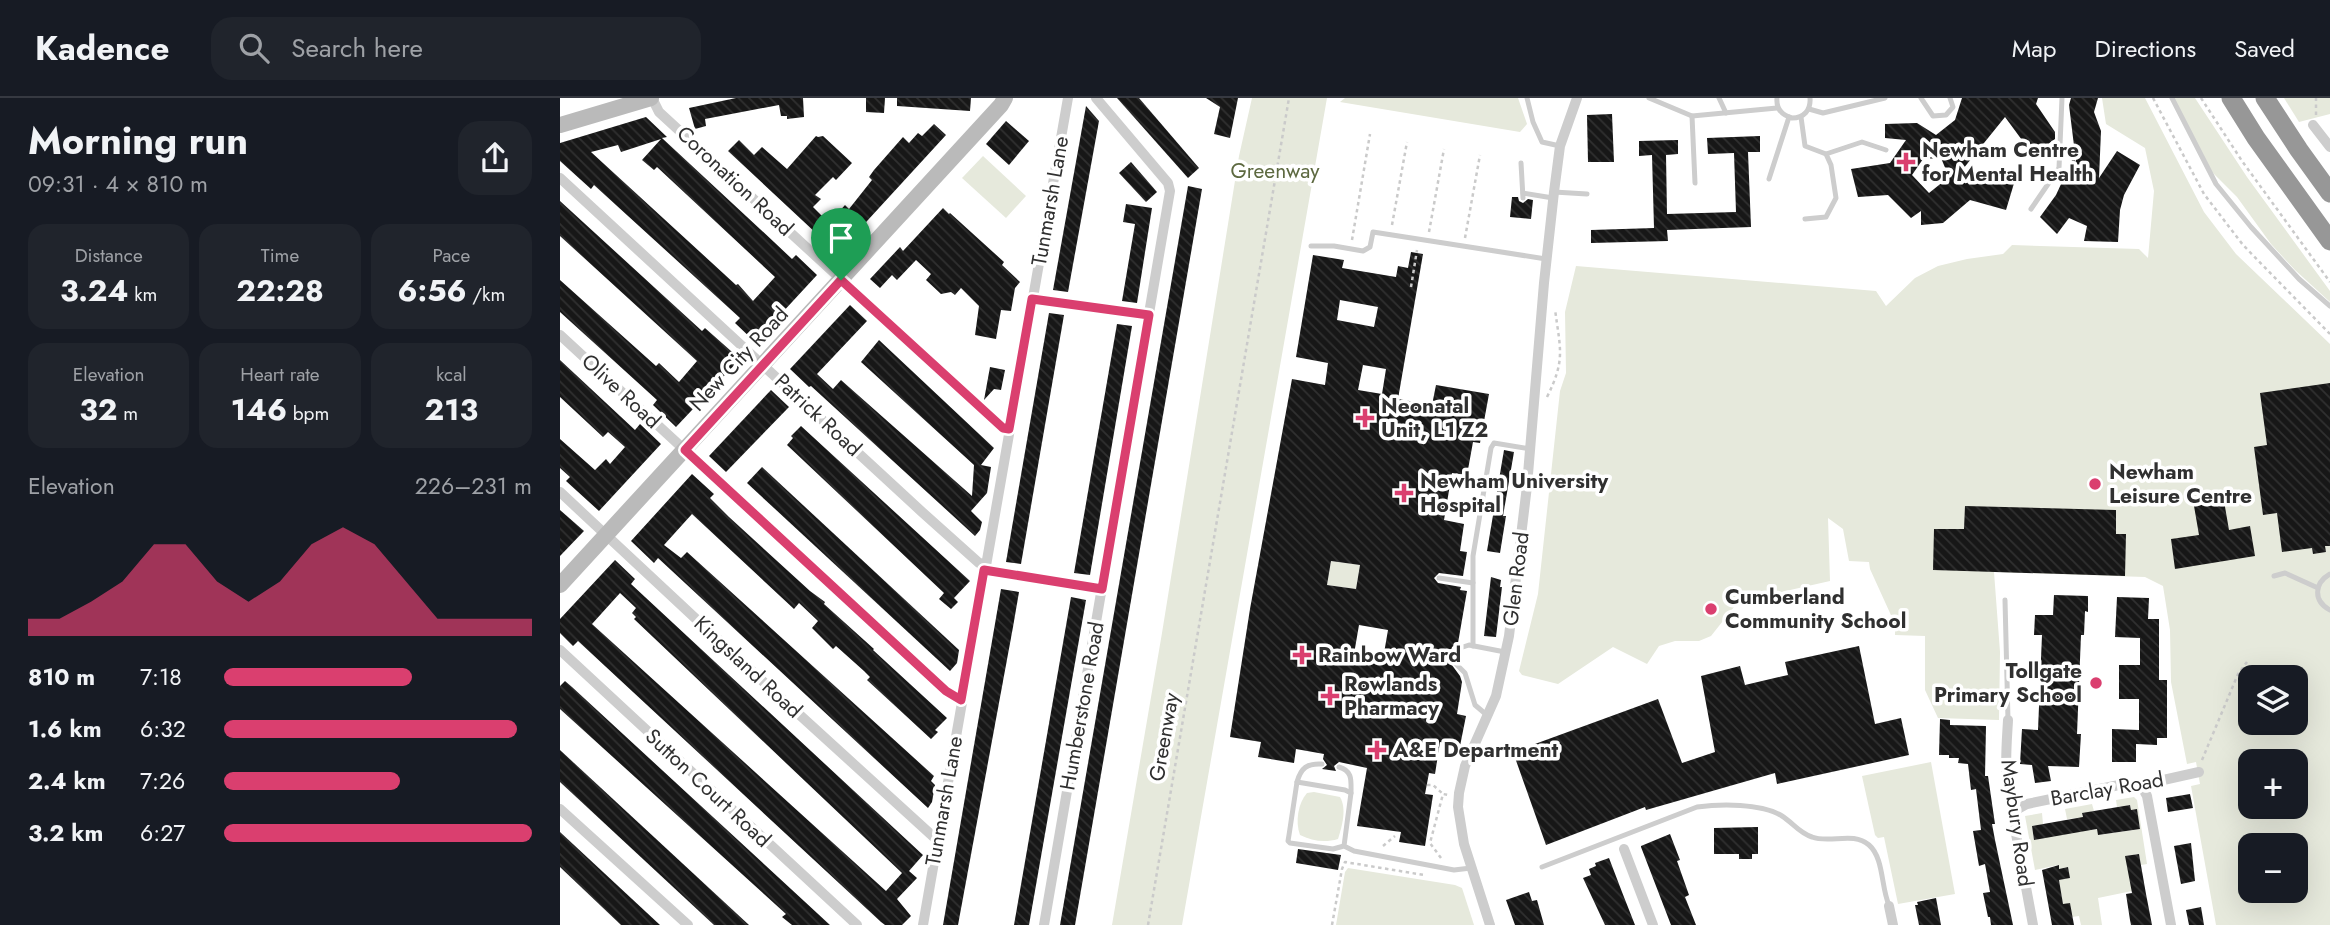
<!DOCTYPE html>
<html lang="en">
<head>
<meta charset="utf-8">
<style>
	:root { --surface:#171b24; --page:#20242c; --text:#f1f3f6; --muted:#9ea1a6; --line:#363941; --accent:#da3f6f }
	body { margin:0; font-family:Jost,sans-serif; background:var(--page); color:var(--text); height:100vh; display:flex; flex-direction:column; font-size:26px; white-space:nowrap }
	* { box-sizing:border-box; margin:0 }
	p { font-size:23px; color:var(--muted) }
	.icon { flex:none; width:38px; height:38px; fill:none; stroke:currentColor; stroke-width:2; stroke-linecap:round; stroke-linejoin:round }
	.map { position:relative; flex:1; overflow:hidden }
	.sheet { display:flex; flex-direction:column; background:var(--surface); width:560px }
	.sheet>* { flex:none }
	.tools { position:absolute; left:1678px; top:567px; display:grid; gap:14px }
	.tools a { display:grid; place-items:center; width:70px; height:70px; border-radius:14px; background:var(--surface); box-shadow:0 7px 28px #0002; font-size:35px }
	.pin { position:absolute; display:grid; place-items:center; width:60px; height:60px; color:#fff; margin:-72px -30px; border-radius:50% 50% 50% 0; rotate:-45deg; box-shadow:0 0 7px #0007 }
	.pin .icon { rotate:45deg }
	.round { display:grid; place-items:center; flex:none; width:74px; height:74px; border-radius:21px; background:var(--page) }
	.overview { display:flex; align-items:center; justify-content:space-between; height:119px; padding:0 28px }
	h1 { font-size:38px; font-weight:700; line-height:52px }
	.metrics { display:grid; grid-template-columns:repeat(3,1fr); gap:10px; height:119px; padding:7px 28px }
	.metrics div { display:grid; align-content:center; border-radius:18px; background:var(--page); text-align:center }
	.metrics b { font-size:30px; font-weight:700 }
	.metrics small { font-size:19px; font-weight:400 }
	.metrics p { font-size:19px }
	.chart { height:196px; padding:14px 28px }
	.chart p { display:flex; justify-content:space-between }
	.chart svg { width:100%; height:126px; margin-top:7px; fill:var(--accent); opacity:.7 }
	ul { padding:0 28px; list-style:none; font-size:23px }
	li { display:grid; grid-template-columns:112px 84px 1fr; align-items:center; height:52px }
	li i { height:18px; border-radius:9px; background:var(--accent) }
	header { display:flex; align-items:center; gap:42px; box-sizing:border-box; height:98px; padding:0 35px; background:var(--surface); border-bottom:2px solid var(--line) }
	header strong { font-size:33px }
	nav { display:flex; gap:38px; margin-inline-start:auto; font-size:24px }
	.search { width:490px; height:63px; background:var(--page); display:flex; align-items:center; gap:18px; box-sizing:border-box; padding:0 24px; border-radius:21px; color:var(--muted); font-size:26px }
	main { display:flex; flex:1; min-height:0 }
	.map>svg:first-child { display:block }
</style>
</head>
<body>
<header>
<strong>Kadence</strong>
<div class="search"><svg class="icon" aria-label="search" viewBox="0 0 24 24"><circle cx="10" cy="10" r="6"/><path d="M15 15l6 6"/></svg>Search here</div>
<nav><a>Map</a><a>Directions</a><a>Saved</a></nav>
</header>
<main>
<section class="sheet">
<div class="overview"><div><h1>Morning run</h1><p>09:31 · 4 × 810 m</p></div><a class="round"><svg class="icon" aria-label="share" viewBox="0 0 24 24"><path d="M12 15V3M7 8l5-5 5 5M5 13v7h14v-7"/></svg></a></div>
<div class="metrics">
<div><p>Distance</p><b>3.24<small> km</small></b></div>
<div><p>Time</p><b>22:28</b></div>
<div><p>Pace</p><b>6:56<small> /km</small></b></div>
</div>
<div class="metrics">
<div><p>Elevation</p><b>32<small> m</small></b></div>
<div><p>Heart rate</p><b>146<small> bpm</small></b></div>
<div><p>kcal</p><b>213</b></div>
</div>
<div class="chart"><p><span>Elevation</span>226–231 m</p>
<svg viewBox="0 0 160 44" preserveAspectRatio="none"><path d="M0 44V38L10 38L20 32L30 25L40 12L50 12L60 25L70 32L80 25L90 12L100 6L110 12L120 25L130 38L140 38L150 38L160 38V44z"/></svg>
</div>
<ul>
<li><b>810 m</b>7:18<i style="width:61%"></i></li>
<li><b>1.6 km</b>6:32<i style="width:95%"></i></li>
<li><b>2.4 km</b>7:26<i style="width:57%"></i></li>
<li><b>3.2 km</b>6:27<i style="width:100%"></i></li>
</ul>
</section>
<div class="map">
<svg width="1770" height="827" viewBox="0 0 1770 827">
	<defs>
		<pattern id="building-back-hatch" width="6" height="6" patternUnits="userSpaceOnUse" patternTransform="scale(1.75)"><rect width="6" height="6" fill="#171717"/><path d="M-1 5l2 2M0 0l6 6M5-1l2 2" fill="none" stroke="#303030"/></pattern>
	</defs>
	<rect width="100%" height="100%" fill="#fff"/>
	<g fill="#e6e9dc" fill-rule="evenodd">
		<polygon points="692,0 767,0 622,827 552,827 602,535 679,58"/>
		<polygon points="785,0 958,0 967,26 960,34 780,4"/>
		<path d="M1542,0H1585L1644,114L1676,156L1770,246V827H1656L1631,688L1640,686L1636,664L1627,666L1611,584L1610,532L1603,488L1585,479L1434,474L1440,554L1439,622L1378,620L1365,592V538L1335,537V526L1310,471L1309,464L1289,463L1283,431L1268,420L1270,483L1178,504L1151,538L1139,543H1115L1099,548L1087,566L1053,549L998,586L962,577L959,573L978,496L1000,293L1006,275L1005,214L1016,168L1316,193L1326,208L1355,180L1378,168L1407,161L1443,156L1452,147L1579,151L1588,160L1594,93L1585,50L1546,26ZM1690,579H1736V625H1690ZM1690,663H1736V709H1690ZM1690,747H1736V793H1690Z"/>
		<polygon points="1614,0 1635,0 1687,79 1770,193 1770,204 1735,172 1711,146 1677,99 1652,74"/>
		<polygon points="1724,0 1770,0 1770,16 1739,24"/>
		<polygon points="423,58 466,98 446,120 402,80"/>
		<polygon points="771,463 800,467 796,491 767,487"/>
		<polygon points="1371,664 1395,796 1338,806 1324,739 1318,740 1315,737 1302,678"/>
		<path d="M754,694L780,699C787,711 782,728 778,741C765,745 752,743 740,737C735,724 738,705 747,695Z"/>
		<polygon points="1574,699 1577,702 1587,766 1581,767 1579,756 1566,758 1572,793 1538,800 1542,827 1521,827 1519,818 1505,820 1499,782 1510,780 1508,769 1499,771 1498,767 1475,772 1465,718 1482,715 1483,726 1472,728 1474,742 1519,720 1507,721 1505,711 1532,706 1534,713 1522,716 1525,729 1531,729 1532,732 1537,731 1539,737 1580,731 1577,712 1571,712 1570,707 1557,709 1556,702"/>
		<polygon points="788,770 895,787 902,790 914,827 776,827 785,774"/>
	</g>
	<g fill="url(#building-back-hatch)" fill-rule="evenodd">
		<polygon points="176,0 243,0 244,19 227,21 227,18 221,18 219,7 145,21 146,28 135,31 129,10"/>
		<polygon points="306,0 325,0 324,15 306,14"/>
		<polygon points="337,0 411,0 410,13 337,8"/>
		<polygon points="557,0 579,0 639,70 628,80"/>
		<polygon points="646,0 678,0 670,40 654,36 660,9"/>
		<path d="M1402,0H1478L1476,6L1495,34V41L1473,57L1445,19L1403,71L1455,82L1446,112L1410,102L1383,125L1361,127V113L1351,120L1328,97L1298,99L1291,71L1330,65L1346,42L1325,40V26L1357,25L1376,37L1395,22ZM1381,60L1389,79L1369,95L1352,77L1363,61Z"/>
		<polygon points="1511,0 1538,0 1534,14 1541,33 1539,80 1557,53 1580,67 1564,97 1560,112 1558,144 1524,143 1527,128 1509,120 1497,136 1480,119 1496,97 1513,60 1516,64 1509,7"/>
		<polygon points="526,8 539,23 508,194 493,192"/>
		<polygon points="1052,16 1054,64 1028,64 1027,17"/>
		<path d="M86,19L107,39L102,40L214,144L232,161L236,157L257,177L195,244L175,225L180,220L34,87L31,91L0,63V45ZM101,41L82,62L94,72L97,69L215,179L193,203L178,186L176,187L31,54L58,47L61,54Z"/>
		<polygon points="446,23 469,43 449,67 426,46"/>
		<polygon points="374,26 386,37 274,159 253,140 257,136 168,53 179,42 194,57 202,49 227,71 256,38 258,39 263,38 292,65 276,82 273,79 255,97 261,101 253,109 269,125 285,107 289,111 312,82 309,79 314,72 343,39 349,45 358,35 362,38"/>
		<polygon points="1200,38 1200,54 1188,54 1191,129 1107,132 1108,143 1031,145 1031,132 1094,130 1092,57 1079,58 1079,43 1118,42 1118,56 1106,57 1107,116 1176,114 1174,55 1148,56 1147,40"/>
		<polygon points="571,64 597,94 586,104 559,75"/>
		<polygon points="628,88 642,91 515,827 500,827"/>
		<polygon points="952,99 958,99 959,103 963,105 968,101 973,102 971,121 950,119"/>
		<polygon points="0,103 142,233 145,230 180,261 116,329 93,307 97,302 0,214 0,182 96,268 99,265 119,284 137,263 0,138"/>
		<polygon points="566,106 592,110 577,205 562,203 575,126 563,124"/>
		<polygon points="383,110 389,116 390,115 444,164 442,167 460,184 455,190 451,213 441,212 436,241 415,237 419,208 401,190 395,197 391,194 381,196 366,182 371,176 356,162 337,182 332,177 320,190 310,181 340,149 343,153"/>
		<path d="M851,154L863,156L838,301L872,307L876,287L929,296L920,345L913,344L907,377L892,375L884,422L904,426L900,453L907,454L903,478L879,475L874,480L878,485L901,489L900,492L907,493L898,545L892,549L891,554L894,559L889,563L900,578L902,584L897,616L906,618L900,648L880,644L875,676L869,675L865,696L873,697L865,748L839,744L841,734L797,728L807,670L779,664L774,668L776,673L762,671L767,667L763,661L764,656L736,651L734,665L698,659L701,644L670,639L690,511L732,281L765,287L768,265L736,259L753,157L784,162L782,170L836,179L838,168L848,170ZM780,202L818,209L814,229L777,222ZM803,267L826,271L822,296L798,292ZM771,463L800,467L796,491L767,487ZM799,527L828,532L823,561L794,556Z"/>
		<polygon points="290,207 307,223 257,276 273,291 281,282 412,398 414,367 301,264 319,242 434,350 421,367 431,369 427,395 411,413 422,424 420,432 415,438 251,288 249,289 230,271"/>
		<polygon points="489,215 504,217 461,466 446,464"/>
		<polygon points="557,226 572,228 530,477 514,475"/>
		<polygon points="0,262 75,332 80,326 101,346 39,413 6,383 10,379 0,370 0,341 35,372 46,361 50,366 65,349 48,334 43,339 0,299"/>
		<polygon points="430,269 445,272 441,292 434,291 424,302"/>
		<polygon points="1770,285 1770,448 1765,448 1766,454 1753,456 1752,450 1722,454 1717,415 1703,417 1694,349 1707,347 1700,295"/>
		<polygon points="211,292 229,309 166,374 149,358"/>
		<polygon points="241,328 410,483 394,500 398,504 391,511 379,501 384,495 227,347 233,340 231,338"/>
		<polygon points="944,352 954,354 943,418 946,418 940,455 927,453"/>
		<polygon points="202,369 399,552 397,565 390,573 187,385"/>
		<polygon points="132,376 154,396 150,400 169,419 250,493 265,504 264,506 314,551 313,552 387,620 375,632 378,634 371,641 307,582 310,579 304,573 276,548 273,551 252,530 258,523 239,505 234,511 132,416 104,447 121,460 127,454 374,678 371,683 375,687 372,704 368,710 98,460 94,465 71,443"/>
		<polygon points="1664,403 1669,432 1690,428 1695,458 1615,471 1611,441 1639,437 1634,408"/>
		<polygon points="1405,408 1556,412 1556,436 1566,436 1565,478 1373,472 1374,431 1404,431"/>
		<polygon points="0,412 24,433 0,458"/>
		<path d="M55,462L75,481L71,486L363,757L349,773L357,780L337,801L351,818L342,827H325L321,824L18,543L13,548L0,535V521ZM60,495L76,510L72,515L76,519L74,521L342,775L326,793L32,526Z"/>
		<polygon points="931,479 941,482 940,489 942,489 936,539 924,538"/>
		<polygon points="441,491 459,494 453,529 398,827 383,827"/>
		<polygon points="1494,497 1528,498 1528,514 1525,513 1524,537 1521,537 1517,636 1521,636 1519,669 1488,668 1491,683 1475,685 1472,667 1460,666 1462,631 1478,632 1482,537 1474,537 1475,517 1493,517"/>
		<polygon points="511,499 526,502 469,827 454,827"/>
		<polygon points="1557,499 1589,500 1588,521 1599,521 1599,582 1607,582 1607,640 1597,640 1597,647 1576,646 1576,664 1552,664 1552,631 1579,632 1579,601 1559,601 1559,567 1580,567 1580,540 1555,539"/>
		<polygon points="1299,548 1315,626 1341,620 1349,657 1217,686 1215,675 1086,712 1085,709 986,747 953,654 1098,601 1122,665 1155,654 1141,578 1180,568 1185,587 1228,577 1225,564"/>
		<polygon points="5,583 12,589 270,827 232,827 222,819 226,816 0,611 0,588"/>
		<polygon points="1380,621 1390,622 1390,627 1426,628 1425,678 1428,678 1435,726 1432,726 1435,742 1453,827 1431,827 1430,819 1428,819 1423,795 1430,794 1425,766 1419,768 1413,733 1421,732 1416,691 1411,692 1408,666 1398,665 1399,660 1389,660 1389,657 1379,657"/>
		<polygon points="0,652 189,827 154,827 0,684"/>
		<polygon points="1630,696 1633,710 1608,714 1606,700"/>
		<polygon points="1570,707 1571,712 1577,711 1580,731 1538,737 1537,731 1531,732 1474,742 1472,728 1523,719 1522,715"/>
		<polygon points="1198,729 1198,756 1192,756 1192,761 1179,761 1179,756 1154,756 1154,730"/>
		<polygon points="0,734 100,827 61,827 0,769"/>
		<polygon points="1110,736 1120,762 1117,763 1129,797 1125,799 1136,827 1111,827 1081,749 1081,748"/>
		<polygon points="1631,745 1635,783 1621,786 1614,748"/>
		<polygon points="738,751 781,757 778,772 736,765"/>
		<polygon points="1579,756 1586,796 1592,827 1571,827 1570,822 1566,796 1572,795 1565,758"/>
		<polygon points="1049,760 1062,794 1075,827 1045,827 1023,780 1031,777 1029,771 1036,768 1035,765"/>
		<polygon points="1499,767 1499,771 1508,769 1510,780 1499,782 1503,806 1510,805 1514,827 1492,827 1482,772"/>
		<polygon points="969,794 972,803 977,802 984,827 955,827 946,802"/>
		<polygon points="1376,800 1381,827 1359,827 1355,807 1358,807 1357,804"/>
		<polygon points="1641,809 1644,827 1629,827 1626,812"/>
	</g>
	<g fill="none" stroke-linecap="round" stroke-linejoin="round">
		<g stroke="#cacaca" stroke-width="2.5" stroke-dasharray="3.5 3.5" stroke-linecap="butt">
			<polyline points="1593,0 1644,96 1683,147 1770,236"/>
			<polyline points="1641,0 1682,63 1770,184"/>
			<polyline points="1756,17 1756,0"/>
			<polyline points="832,127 847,44"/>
			<polyline points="869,134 884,51"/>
			<polyline points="905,140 920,57"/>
			<polyline points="792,142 810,36"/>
			<polyline points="851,189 857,152"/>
			<path d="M987,299C1006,261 1000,251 995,211"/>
			<polyline points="1642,662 1678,576 1687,564"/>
			<polyline points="867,687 873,687 883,696"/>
			<polyline points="823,748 835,738"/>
			<polyline points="881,760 870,745 883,696 888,697"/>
			<polyline points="588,827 729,0"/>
			<polyline points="772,827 782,771 785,764 864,777"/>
		</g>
		<g stroke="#cdcdcd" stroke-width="5">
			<polyline points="967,0 973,24 982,44 1000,48"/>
			<polyline points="1089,0 1132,18 1217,10"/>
			<polyline points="1159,0 1166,15"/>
			<path d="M1217,0C1216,11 1222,17 1232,20C1244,20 1251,12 1250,0"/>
			<polyline points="1361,0 1373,18 1386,17 1393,9 1390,0"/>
			<polyline points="1612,0 1656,86 1691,129 1739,181 1770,208"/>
			<polyline points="1249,11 1263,15 1325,0"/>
			<polyline points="1132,18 1135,85"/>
			<polyline points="1241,19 1245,48 1266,56 1302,44 1326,52"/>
			<polyline points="961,65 963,100"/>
			<polyline points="1209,81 1229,19"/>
			<polyline points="994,94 1027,96"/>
			<polyline points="963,95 993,100"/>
			<polyline points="1471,111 1499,70 1502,0"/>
			<polyline points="1245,121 1266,119 1276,100 1271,67 1266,56"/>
			<polyline points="751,148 774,148 803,153 810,149 813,134 986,161"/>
			<path d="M1770,476C1754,485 1753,503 1770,512"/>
			<polyline points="1714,478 1725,475 1758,490"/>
			<polyline points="879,480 913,485"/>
			<polyline points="1445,502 1448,622"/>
			<polyline points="913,548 913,458 931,350 934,345 971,351"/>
			<polyline points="896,554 897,551 909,547 945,554"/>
			<polyline points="894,564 905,575 915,607 928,618"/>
			<path d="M779,669C793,673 791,683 791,695"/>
			<path d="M737,684C741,670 747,665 762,666"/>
			<polyline points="784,748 791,695 785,692 737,684 729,737 728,743 730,745 773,751 784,748 794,753 894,772 911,770"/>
			<path d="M982,769L1137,709C1160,706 1201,705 1222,718C1232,724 1239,735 1252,739C1270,746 1293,733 1309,747C1324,760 1321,790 1329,807"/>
		</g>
		<g stroke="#cdcdcd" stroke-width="10">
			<polyline points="92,0 99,14 443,330 449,332"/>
			<polyline points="1753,27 1770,49"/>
			<polyline points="0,80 362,414 419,465 425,466"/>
			<polyline points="472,201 589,217"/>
			<polyline points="0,237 386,593 401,602"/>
			<polyline points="0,394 209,589 377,742"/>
			<polyline points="424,472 542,491"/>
			<polyline points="0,552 297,827"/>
			<path d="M1448,622C1447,645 1441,694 1458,711"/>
			<polyline points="1581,687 1587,698 1611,827"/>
			<polyline points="0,711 128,827"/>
			<polyline points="1458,711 1467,706 1564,686 1581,687 1639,674"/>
			<polyline points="1458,711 1454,718 1454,725 1473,827"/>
			<polyline points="1064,751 1093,827"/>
			<polyline points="1329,808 1333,827"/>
			<polyline points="363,827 508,0"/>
			<polyline points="484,827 610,93 608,85 536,0"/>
			<polyline points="930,827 904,746 898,709 899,695 905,668 936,598 949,538 967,388 984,185 994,94 1000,48 1017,0"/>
		</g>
		<g stroke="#bababa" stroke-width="16">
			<polyline points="0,27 91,0"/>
			<polyline points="0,487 441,7 445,0"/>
		</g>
		<g stroke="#979797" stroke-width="19">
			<polyline points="1671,0 1696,40 1770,143"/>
			<polyline points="1705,0 1739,52 1770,95"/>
		</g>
	</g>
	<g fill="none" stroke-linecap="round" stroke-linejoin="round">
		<defs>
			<polygon id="route" points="281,182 443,330 449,331 472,201 589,217 542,491 424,472 401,602 386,593 125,352"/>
		</defs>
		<use href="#route" stroke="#fff" stroke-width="14"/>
		<use href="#route" stroke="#da3f6f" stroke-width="9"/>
	</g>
	<g fill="#da3f6f" stroke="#fff" stroke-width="2.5">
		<path d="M1342.5 53.5h7v7h7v7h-7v7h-7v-7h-7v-7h7z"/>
		<path d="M801.5 309.5h7v7h7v7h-7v7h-7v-7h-7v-7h7z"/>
		<circle cx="1535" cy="386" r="7"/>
		<path d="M840.5 384.5h7v7h7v7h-7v7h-7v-7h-7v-7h7z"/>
		<circle cx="1151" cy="511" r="7"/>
		<path d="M738.5 546.5h7v7h7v7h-7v7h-7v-7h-7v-7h7z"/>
		<circle cx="1536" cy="585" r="7"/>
		<path d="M766.5 587.5h7v7h7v7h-7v7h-7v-7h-7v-7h7z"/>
		<path d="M813.5 641.5h7v7h7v7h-7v7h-7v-7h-7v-7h7z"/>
	</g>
	<g text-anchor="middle" stroke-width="7" stroke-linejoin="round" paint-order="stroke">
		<g font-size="21" font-weight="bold" fill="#303030" stroke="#fff" text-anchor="start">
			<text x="1362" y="59">Newham Centre<tspan x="1362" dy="24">for Mental Health</tspan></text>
			<text x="821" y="315">Neonatal<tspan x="821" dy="24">Unit, L1 Z2</tspan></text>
			<text x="1549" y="381">Newham<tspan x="1549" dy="24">Leisure Centre</tspan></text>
			<text x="860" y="390">Newham University<tspan x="860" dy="24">Hospital</tspan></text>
			<text x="1165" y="506">Cumberland<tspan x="1165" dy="24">Community School</tspan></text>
			<text x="758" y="564">Rainbow Ward</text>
			<text x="1522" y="580" text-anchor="end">Tollgate<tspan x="1522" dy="24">Primary School</tspan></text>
			<text x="784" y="593">Rowlands<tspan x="784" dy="24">Pharmacy</tspan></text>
			<text x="833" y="659">A&amp;E Department</text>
		</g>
		<g font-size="21" fill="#5d6940" stroke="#fff">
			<text x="715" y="80">Greenway</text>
		</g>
		<g font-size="21" fill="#303030" stroke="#fff">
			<text transform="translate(175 83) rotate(43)" y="7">Coronation Road</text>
			<text transform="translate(490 103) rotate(-80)" y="7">Tunmarsh Lane</text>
			<text transform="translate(179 261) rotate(-47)" y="7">New City Road</text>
			<text transform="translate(61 293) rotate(43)" y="7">Olive Road</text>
			<text transform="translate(258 317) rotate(43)" y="7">Patrick Road</text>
			<text transform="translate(956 481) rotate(-83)" y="7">Glen Road</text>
			<text transform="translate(188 569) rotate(43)" y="7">Kingsland Road</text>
			<text transform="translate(522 608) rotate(-80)" y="7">Humberstone Road</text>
			<text transform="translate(604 639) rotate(-80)" y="7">Greenway</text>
			<text transform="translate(148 690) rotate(43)" y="7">Sutton Court Road</text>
			<text transform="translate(1547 691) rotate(-10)" y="7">Barclay Road</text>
			<text transform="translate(384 703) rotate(-80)" y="7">Tunmarsh Lane</text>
			<text transform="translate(1457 725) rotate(82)" y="7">Maybury Road</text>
		</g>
	</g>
</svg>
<div class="tools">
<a><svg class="icon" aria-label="layers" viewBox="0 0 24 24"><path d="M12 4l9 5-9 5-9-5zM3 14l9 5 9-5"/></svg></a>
<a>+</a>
<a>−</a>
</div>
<div class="pin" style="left:281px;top:182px;background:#1e9e55"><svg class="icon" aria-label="arrive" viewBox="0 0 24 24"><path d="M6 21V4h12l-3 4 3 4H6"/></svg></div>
</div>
</main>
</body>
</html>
